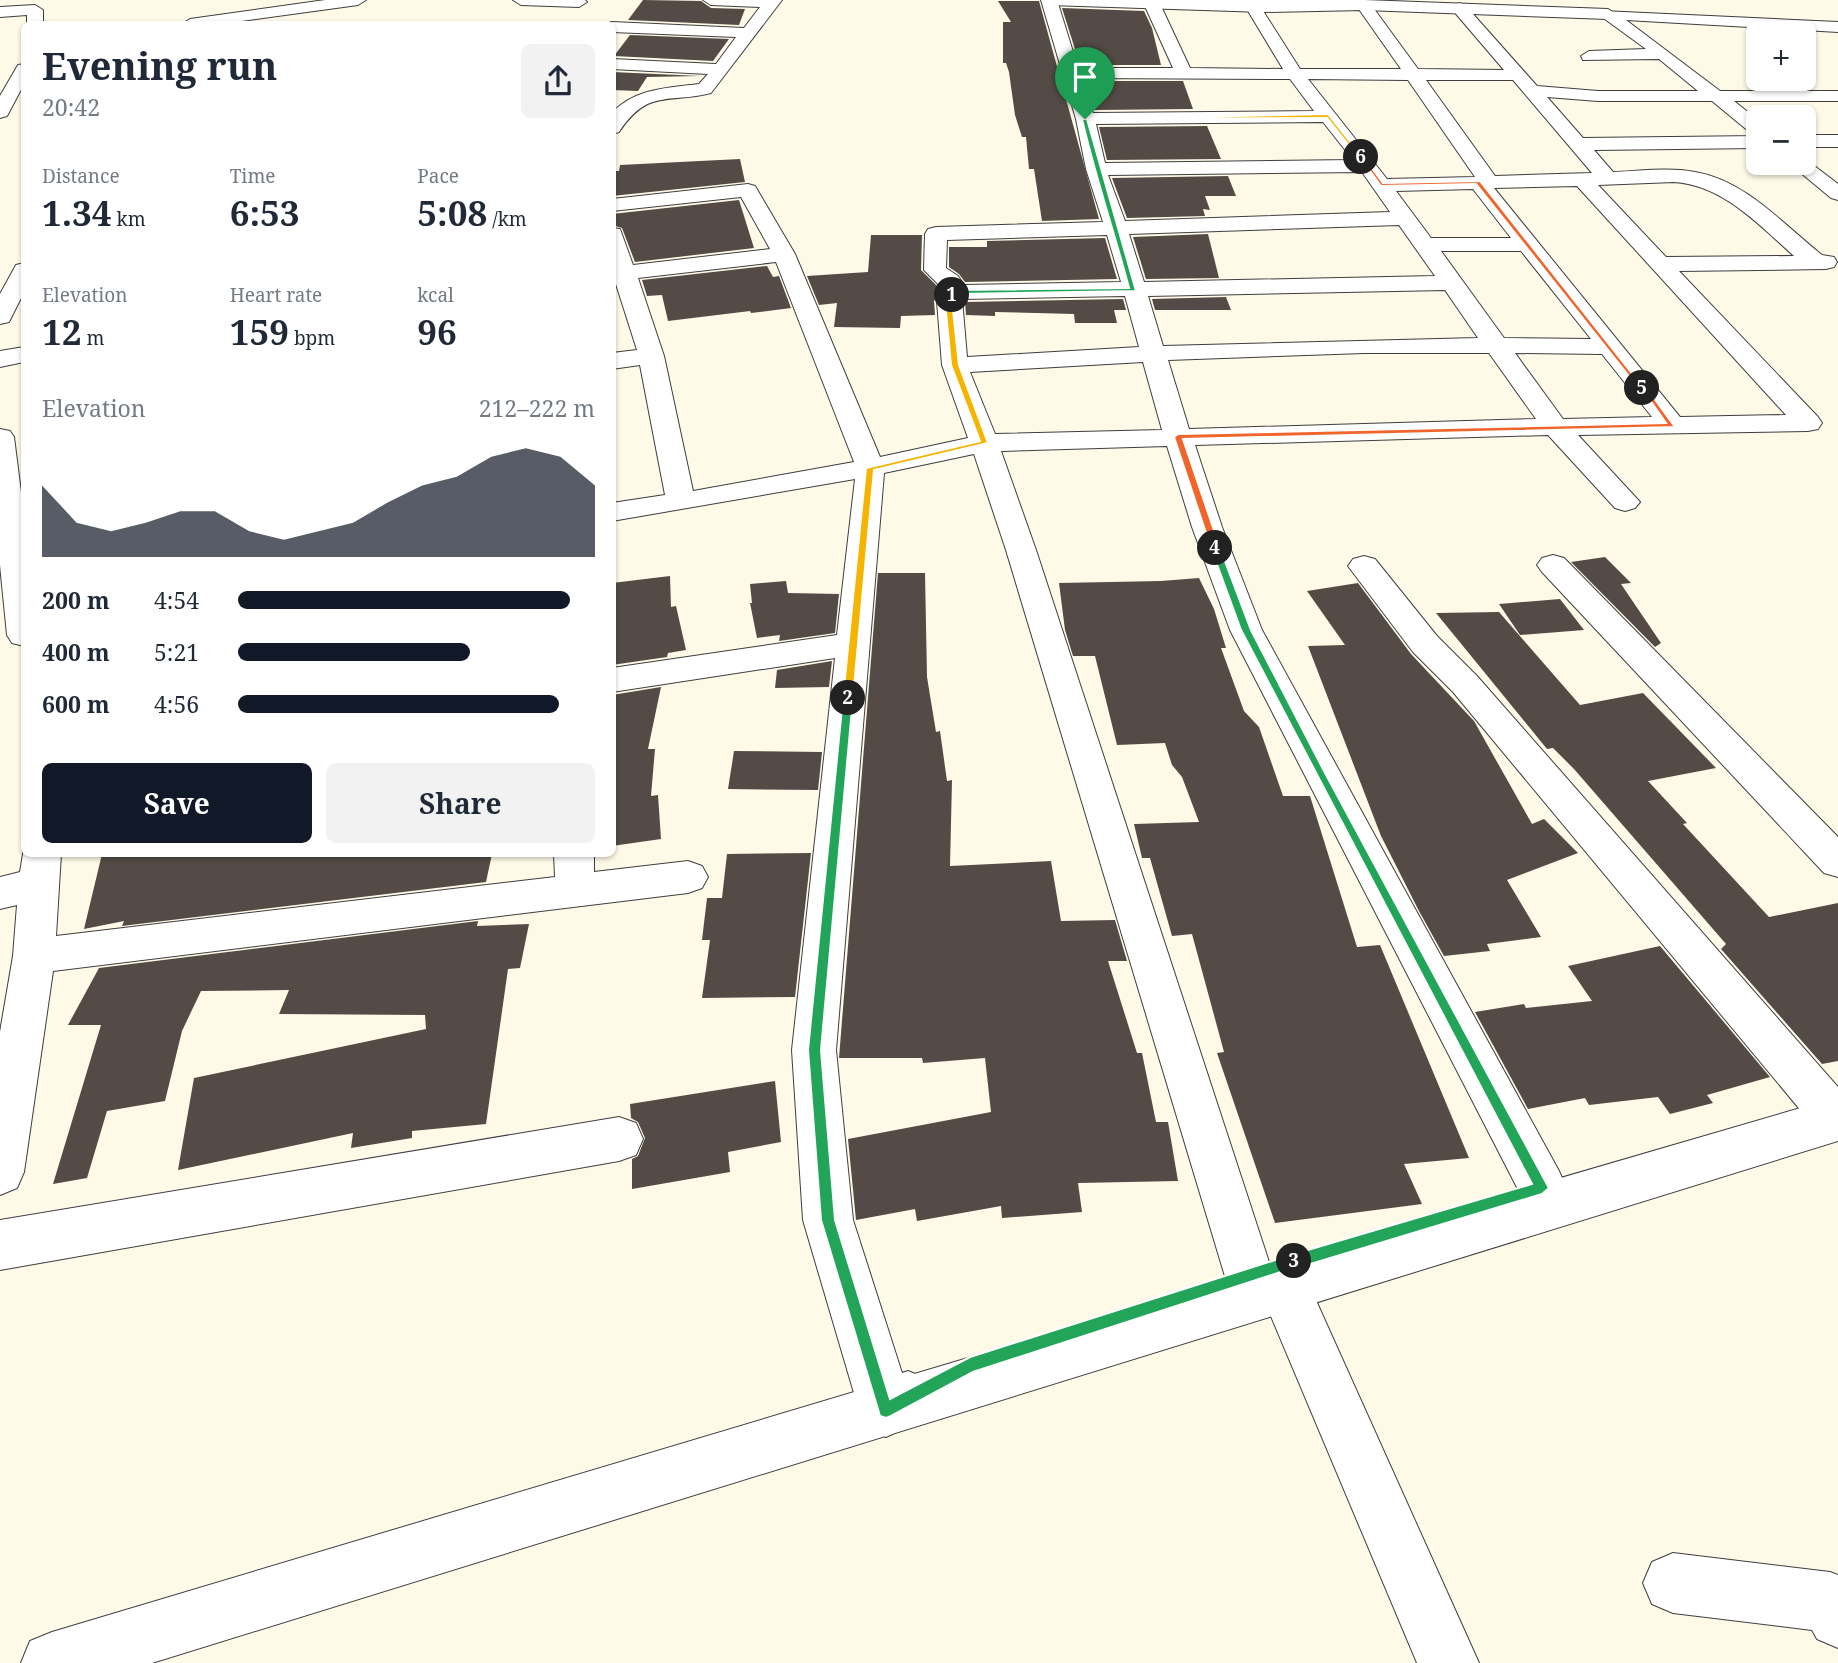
<!DOCTYPE html>
<html lang="en">
<head>
<meta charset="utf-8">
<style>
	:root { --surface:#fff; --page:#f2f2f3; --text:#1f2937; --muted:#747a83; --accent:#111827 }
	body { margin:0; font-family:"Noto Serif",serif; background:var(--page); color:var(--text); height:100vh; display:flex; flex-direction:column; font-size:26px; white-space:nowrap }
	* { box-sizing:border-box; margin:0 }
	p { font-size:23px; color:var(--muted) }
	.icon { flex:none; width:38px; height:38px; fill:none; stroke:currentColor; stroke-width:2; stroke-linecap:round; stroke-linejoin:round }
	.map { position:relative; flex:1; overflow:hidden }
	.sheet { position:absolute; left:21px; top:21px; width:595px; height:836px; display:flex; flex-direction:column; background:var(--surface); border-radius:10px; box-shadow:0 2px 5px #0004 }
	.sheet>* { flex:none }
	.tools { position:absolute; left:1746px; top:21px; display:grid; gap:14px }
	.tools a { display:grid; place-items:center; width:70px; height:70px; border-radius:10px; background:var(--surface); box-shadow:0 2px 5px #0004; font-size:35px }
	.pin { position:absolute; display:grid; place-items:center; width:60px; height:60px; color:#fff; margin:-72px -30px; border-radius:50% 50% 50% 0; rotate:-45deg; box-shadow:0 0 7px #0007 }
	.pin .icon { rotate:45deg }
	.km { position:absolute; width:35px; height:35px; margin:-18px; border-radius:50%; background:#222; color:#fff; font-size:19px; line-height:35px; text-align:center }
	.round { display:grid; place-items:center; flex:none; width:74px; height:74px; border-radius:10px; background:var(--page) }
	.overview { display:flex; align-items:center; justify-content:space-between; height:119px; padding:0 21px }
	h1 { font-size:38px; font-weight:700; line-height:52px }
	.figures { display:grid; grid-template-columns:repeat(3,1fr); gap:10px; height:119px; padding:7px 21px }
	.figures div { display:grid; align-content:center }
	.figures b { font-size:35px; font-weight:700 }
	.figures small { font-size:19px; font-weight:400 }
	.figures p { font-size:19px }
	.chart { height:196px; padding:14px 21px }
	.chart p { display:flex; justify-content:space-between }
	.chart svg { width:100%; height:126px; margin-top:7px; fill:var(--accent); opacity:.7 }
	.action { display:flex; gap:14px; margin-top:auto; padding:14px 21px }
	.action a { flex:1; height:80px; border-radius:10px; background:var(--accent); color:#fff; font-size:28px; font-weight:700; line-height:80px; text-align:center }
	.action a+a { background:var(--page); color:var(--text) }
	ul { padding:0 21px; list-style:none; font-size:23px }
	li { display:grid; grid-template-columns:112px 84px 1fr; align-items:center; height:52px }
	li i { height:18px; border-radius:9px; background:var(--accent) }
	.map>svg:first-child { display:block }
</style>
</head>
<body>
<div class="map">
<svg width="1838" height="1663" viewBox="0 0 1838 1663">
	<rect width="100%" height="100%" fill="#fff9e8"/>
	<g fill="#544b46">
		<polygon points="643,0 701,1 711,8 745,9 739,25 628,20"/>
		<polygon points="998,1 1039,1 1099,219 1042,221 1034,169 1029,169 1026,137 1022,137 1015,115 1009,72 1006,63 1003,63 1003,22 1011,22"/>
		<polygon points="1062,8 1144,11 1152,28 1161,65 1080,65"/>
		<polygon points="630,35 729,39 713,61 614,56"/>
		<polygon points="612,72 700,76 647,77 638,91 612,90"/>
		<polygon points="1085,81 1183,81 1193,109 1095,110"/>
		<polygon points="1207,126 1221,159 1107,160 1099,127"/>
		<polygon points="740,159 745,182 612,196 612,171 619,171 620,165"/>
		<polygon points="1228,176 1236,196 1205,196 1210,210 1203,209 1205,216 1127,218 1112,178"/>
		<polygon points="739,200 754,248 635,262 622,228 612,225 612,214"/>
		<polygon points="1208,234 1219,278 1146,279 1133,237"/>
		<polygon points="871,235 922,235 921,270 941,290 934,301 935,315 901,316 900,328 834,327 837,303 819,305 807,276 868,272"/>
		<polygon points="1105,238 1117,279 965,282 959,274 949,267 949,247 987,247 987,241"/>
		<polygon points="767,266 773,277 779,276 791,308 751,313 750,311 668,321 662,295 647,296 642,280"/>
		<polygon points="1226,297 1231,310 1155,310 1152,299"/>
		<polygon points="1123,299 1126,310 1114,310 1117,323 1075,323 1074,314 995,312 995,316 966,315 965,302"/>
		<polygon points="1605,557 1631,583 1621,584 1661,643 1655,647 1571,562"/>
		<polygon points="878,573 925,573 927,677 936,732 940,731 947,781 952,780 950,866 1051,861 1061,921 1115,920 1127,961 1108,961 1137,1053 1142,1053 1156,1122 1168,1122 1178,1181 1078,1183 1082,1212 1002,1218 1001,1206 917,1221 915,1209 856,1220 848,1139 991,1112 985,1058 923,1063 922,1058 839,1058"/>
		<polygon points="670,576 671,607 676,606 686,650 668,653 667,657 612,665 612,583"/>
		<polygon points="1199,578 1214,609 1226,648 1221,648 1244,711 1259,727 1283,796 1310,796 1357,947 1380,945 1469,1158 1404,1164 1422,1204 1275,1223 1217,1053 1224,1052 1192,934 1172,936 1150,858 1142,858 1134,824 1199,822 1182,777 1172,765 1165,743 1117,745 1095,656 1073,656 1065,630 1059,583 1161,581"/>
		<polygon points="786,581 788,593 839,594 835,633 779,641 780,635 757,638 750,603 752,603 750,584"/>
		<polygon points="1358,583 1411,654 1474,721 1532,824 1544,819 1578,853 1507,880 1541,937 1487,944 1490,951 1444,956 1419,911 1381,836 1308,646 1345,645 1307,591"/>
		<polygon points="1560,599 1584,630 1520,635 1499,604"/>
		<polygon points="1499,612 1580,705 1643,693 1716,768 1648,781 1687,823 1683,824 1769,917 1838,903 1838,1061 1822,1064 1721,949 1726,944 1574,769 1553,748 1547,749 1436,613"/>
		<polygon points="832,661 829,687 775,688 777,670"/>
		<polygon points="661,687 648,749 655,749 651,796 658,795 661,839 612,846 612,695"/>
		<polygon points="734,751 822,752 818,790 728,789"/>
		<polygon points="811,853 795,997 702,998 710,940 702,940 707,898 722,898 727,854"/>
		<polygon points="102,854 492,854 486,882 122,926 124,921 84,929"/>
		<polygon points="478,921 477,926 529,924 520,968 508,969 486,1124 412,1131 412,1138 351,1148 353,1133 178,1170 194,1078 426,1029 425,1015 279,1014 289,990 201,991 182,1031 165,1101 107,1111 87,1178 53,1184 101,1025 68,1025 99,968"/>
		<polygon points="1660,946 1770,1077 1707,1095 1713,1103 1670,1114 1658,1097 1589,1105 1585,1098 1528,1109 1475,1012 1524,1004 1526,1008 1592,1001 1568,966"/>
		<polygon points="775,1081 781,1142 728,1152 730,1172 632,1189 632,1159 638,1156 645,1138 638,1122 631,1118 630,1104"/>
	</g>
	<g fill="none" stroke-linecap="round" stroke-linejoin="round">
		<defs>
			<g id="minor">
				<polygon points="325,0 366,0 358,5 220,24 182,24 190,19"/>
				<polygon points="513,0 585,0 587,2 579,7 521,5"/>
				<path d="M703,0H782L711,93C668,104 648,88 619,132L612,134V113C635,88 668,88 699,84L708,74L612,69V59L716,64L736,37L612,32V24H606L612,22L744,28L760,7L711,5Z"/>
				<path d="M1041,0H1057L1078,68H1173L1144,4L1147,1L1155,0L1160,4L1190,68L1283,69L1245,6L1253,1L1258,3L1300,69H1401L1356,5L1364,0L1369,2L1418,69L1504,70L1451,8L1459,3L1465,5L1537,86L1598,91H1698L1659,59L1583,60L1581,56L1589,51L1646,49L1602,17L1600,14L1602,11L1838,22V32L1626,20L1720,91H1838V101H1734L1759,121V136L1752,134L1712,101H1598L1547,97L1583,138L1759,136V148L1594,150L1613,172C1640,171 1669,167 1695,172C1745,180 1784,225 1822,255L1834,257L1837,262L1834,267L1826,269L1679,271L1818,417L1822,423L1818,429L1808,431L1578,435L1640,502L1635,508L1625,511L1615,508L1548,435L1195,445L1222,527L1262,630L1559,1171L1566,1187L1559,1203L1542,1210L1525,1203L1230,630L1192,527L1167,446L1001,451L1036,550L1270,1265L1283,1259L1301,1267L1479,1663H1417L1262,1295L1248,1300L1230,1293L1006,550L974,454L884,473L836,1050L853,1220L902,1373L908,1371L927,1379L935,1398L927,1417L886,1437L867,1429L859,1410L803,1220L792,1050L835,658L612,692V668L837,635L855,479L612,521V503L665,495L640,365L612,369V353L637,350L615,281H612V228L620,229L633,265L770,249L741,197L612,211V199L748,184L755,186L795,254L880,457L968,438L942,365L937,301L944,290L924,270L925,234L928,229L936,227L1103,222L1086,169L1076,119ZM1081,78L1290,79L1314,111L1093,113ZM1308,79L1408,80L1475,177L1387,179ZM1426,80H1513L1592,173L1495,176ZM1323,122L1353,160L1105,163L1096,124ZM1362,172L1390,212L1125,221L1108,175ZM1674,182C1723,185 1759,225 1794,256L1666,257L1598,185ZM1577,186L1786,415L1680,417L1494,188ZM1473,189L1511,238H1431L1396,191ZM1399,225L1435,276L1144,282L1129,234ZM1107,235L1121,282L964,285L958,276L946,268L947,240ZM1441,251H1521L1591,339L1504,338ZM776,262L854,462L693,491L664,356L638,278ZM1445,290L1478,338L1163,346L1148,296ZM1125,296L1139,347L967,357L962,299ZM1489,353L1536,419L1189,429L1168,360L1364,353ZM1515,353L1602,354L1652,417L1563,419ZM1143,362L1162,430L995,434L970,372Z"/>
				<polygon points="35,5 43,10 43,24 27,24 27,15 0,17 0,7"/>
				<polygon points="24,64 24,84 7,116 0,118 0,96 18,65"/>
				<rect x="1804" y="135" width="34" height="12"/>
				<polygon points="1804,158 1838,184 1838,200 1831,198 1789,163 1804,163"/>
				<polygon points="24,263 24,292 9,322 0,324 0,294 16,265"/>
				<polygon points="24,347 24,362 0,367 0,351"/>
				<polygon points="0,429 10,431 14,437 24,516 24,646 12,643 7,635 0,565"/>
				<polygon points="1553,555 1564,558 1838,837 1838,877 1824,873 1542,572 1537,565 1542,558"/>
				<polygon points="1364,556 1375,559 1437,636 1477,676 1838,1087 1838,1118 1823,1124 1807,1118 1453,692 1413,652 1348,566 1353,559"/>
				<polygon points="24,848 24,854 61,854 56,936 555,877 554,854 594,854 594,872 688,861 702,866 708,877 702,888 688,893 53,971 24,1172 17,1188 0,1195 0,1032 13,956 17,905 0,909 0,877 20,872"/>
				<polygon points="619,1117 636,1123 643,1139 636,1155 619,1161 0,1270 0,1220"/>
				<polygon points="1673,1553 1830,1572 1838,1575 1838,1648 1817,1639 1812,1630 1673,1613 1652,1604 1643,1583 1652,1562"/>
			</g>
			<g id="tertiary">
				<polygon points="1041,0 1364,0 1608,9 1616,14 1608,19 1364,10 1264,12 1049,5"/>
				<polygon points="1838,1097 1838,1141 152,1663 21,1663 30,1641 52,1632 1018,1343 1283,1259"/>
			</g>
		</defs>
		<use href="#minor" stroke="#3e3e3e" stroke-width="2"/>
		<use href="#tertiary" stroke="#3e3e3e" stroke-width="2"/>
		<use href="#minor" fill="#fff" fill-rule="evenodd"/>
		<use href="#tertiary" fill="#fff" fill-rule="evenodd"/>
	</g>
	<path fill="#22a559" stroke="#fff" stroke-width="2" d="M1085,117L1087,119L1136,291L959,294L949,297V294L957,290L1129,288C1114,231 1095,176 1082,119Z"/>
	<polygon fill="#f5b400" stroke="#fff" stroke-width="2" points="952,293 955,295 952,301 959,365 988,443 874,470 853,698 848,702 843,698 866,468 980,441 951,365 945,301"/>
	<polygon fill="#22a559" stroke="#fff" stroke-width="2" points="848,695 853,698 821,1050 835,1220 890,1399 970,1357 1294,1254 1299,1256 1301,1261 1299,1266 973,1372 891,1416 886,1418 880,1416 821,1220 808,1050 843,698"/>
	<polygon fill="#22a559" stroke="#fff" stroke-width="2" points="1215,545 1220,548 1251,630 1324,771 1549,1188 1542,1194 1294,1269 1289,1266 1287,1261 1289,1256 1294,1254 1532,1184 1241,630 1211,548"/>
	<polygon fill="#f0652b" stroke="#fff" stroke-width="2" points="1640,386 1645,386 1675,427 1183,439 1220,548 1215,551 1211,548 1174,437 1178,434 1666,423"/>
	<polygon fill="#f0652b" stroke="#fff" stroke-width="2" points="1359,156 1363,156 1383,183 1480,181 1645,390 1640,390 1476,184 1381,186"/>
	<polygon fill="#f5b400" stroke="#fff" stroke-width="2" points="1328,114 1363,158 1359,158 1327,118 1082,119"/>
</svg>
<div class="tools">
<a>+</a>
<a>−</a>
</div>
<div class="pin" style="left:1085px;top:119px;background:#1e9e55"><svg class="icon" aria-label="arrive" viewBox="0 0 24 24"><path d="M6 21V4h12l-3 4 3 4H6"/></svg></div>
<b class="km" style="left:952px;top:295px">1</b>
<b class="km" style="left:848px;top:698px">2</b>
<b class="km" style="left:1294px;top:1261px">3</b>
<b class="km" style="left:1215px;top:548px">4</b>
<b class="km" style="left:1642px;top:388px">5</b>
<b class="km" style="left:1361px;top:157px">6</b>
<section class="sheet">
<div class="overview"><div><h1>Evening run</h1><p>20:42</p></div><a class="round"><svg class="icon" aria-label="share" viewBox="0 0 24 24"><path d="M12 15V3M7 8l5-5 5 5M5 13v7h14v-7"/></svg></a></div>
<div class="figures">
<div><p>Distance</p><b>1.34<small> km</small></b></div>
<div><p>Time</p><b>6:53</b></div>
<div><p>Pace</p><b>5:08<small> /km</small></b></div>
</div>
<div class="figures">
<div><p>Elevation</p><b>12<small> m</small></b></div>
<div><p>Heart rate</p><b>159<small> bpm</small></b></div>
<div><p>kcal</p><b>96</b></div>
</div>
<div class="chart"><p><span>Elevation</span>212–222 m</p>
<svg viewBox="0 0 160 44" preserveAspectRatio="none"><path d="M0 44V19L10 32L20 35L30 32L40 28L50 28L60 35L70 38L80 35L90 32L100 25L110 19L120 16L130 9L140 6L150 9L160 19V44z"/></svg>
</div>
<ul>
<li><b>200 m</b>4:54<i style="width:93%"></i></li>
<li><b>400 m</b>5:21<i style="width:65%"></i></li>
<li><b>600 m</b>4:56<i style="width:90%"></i></li>
</ul>
<div class="action"><a>Save</a><a>Share</a></div>
</section>
</div>
</body>
</html>
